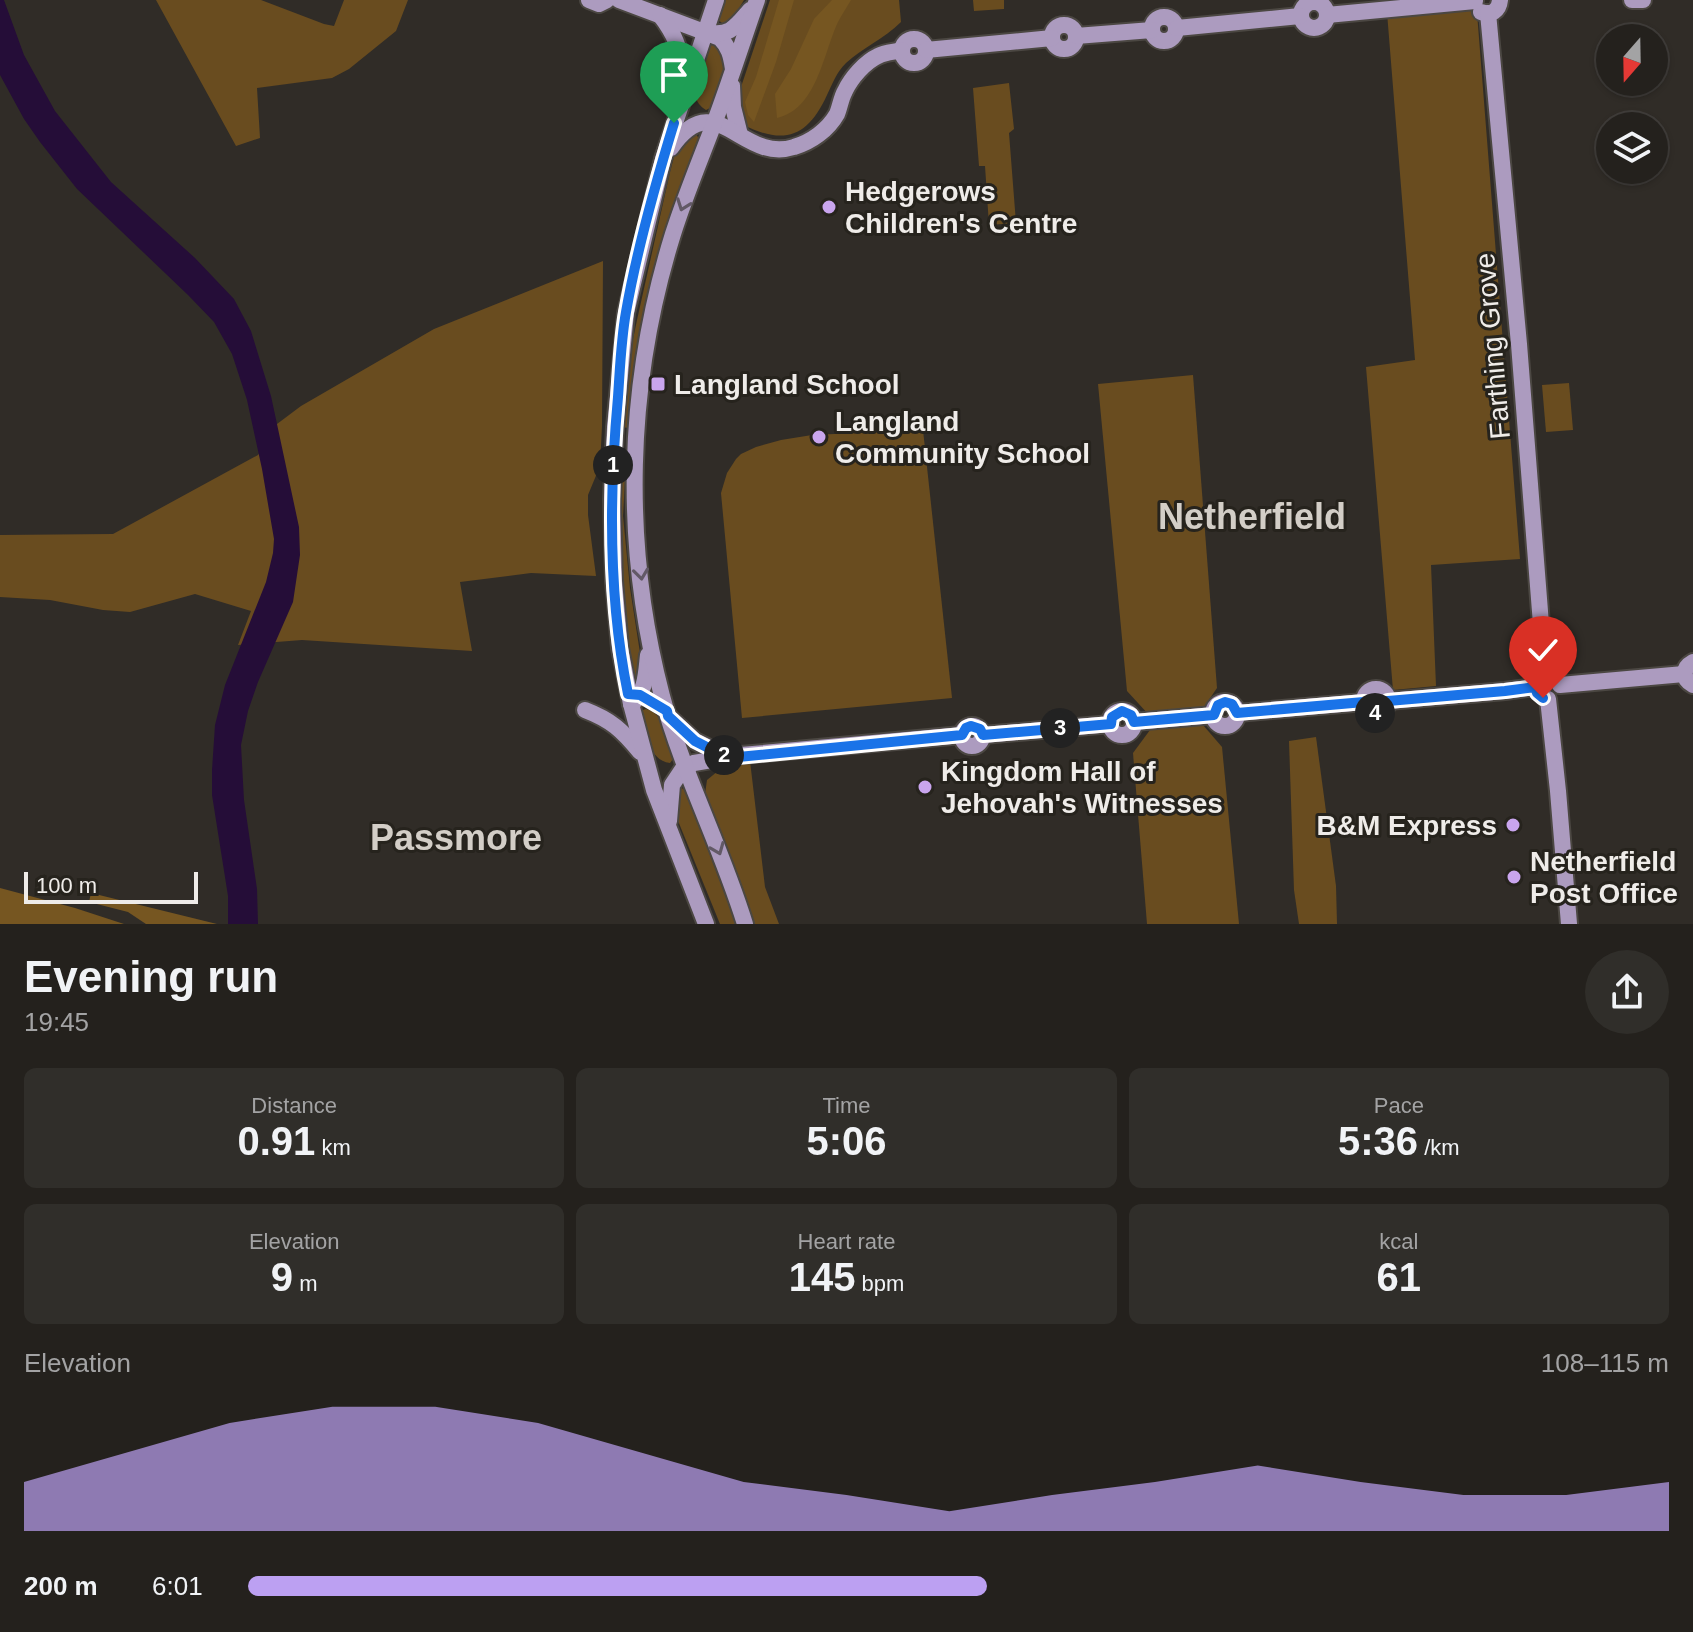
<!DOCTYPE html>
<html lang="en">
<head>
<meta charset="utf-8">
<style>
	:root { --surface:#24211d; --page:#302e2a; --text:#f1f3f6; --muted:#a3a3a4; --line:#413e3b; --accent:#bca0f2 }
	body { margin:0; font-family:Helvetica,sans-serif; background:var(--page); color:var(--text); height:100vh; display:flex; flex-direction:column; font-size:30px; white-space:nowrap }
	* { box-sizing:border-box; margin:0 }
	p { font-size:26px; color:var(--muted) }
	.icon { flex:none; width:44px; height:44px; fill:none; stroke:currentColor; stroke-width:2; stroke-linecap:round; stroke-linejoin:round }
	.map { position:relative; height:924px; overflow:hidden }
	.panel { display:flex; flex-direction:column; background:var(--surface); flex:1 }
	.panel>* { flex:none }
	.needle { width:52px; rotate:200deg }
	.buttons { position:absolute; left:1596px; top:24px; display:grid; gap:16px }
	.buttons a { display:grid; place-items:center; width:72px; height:72px; border-radius:50%; background:var(--surface); box-shadow:0 2px 6px #0004,0 0 0 2px var(--line); font-size:40px }
	.scale { position:absolute; left:24px; bottom:20px; width:174px; box-sizing:border-box; padding-left:8px; border:4px solid #efece9; border-top:0; font-size:22px; line-height:28px; white-space:nowrap; color:#efece9; -webkit-text-stroke:6px #26231d; paint-order:stroke }
	.pin { position:absolute; display:grid; place-items:center; width:68px; height:68px; color:#fff; margin:-82px -34px; border-radius:50% 50% 50% 0; rotate:-45deg; box-shadow:0 0 8px #0007 }
	.pin .icon { rotate:45deg }
	.km { position:absolute; width:40px; height:40px; margin:-20px; border-radius:50%; background:#222; color:#fff; font-size:22px; line-height:40px; text-align:center }
	.round { display:grid; place-items:center; flex:none; width:84px; height:84px; border-radius:42px; background:var(--page) }
	.overview { display:flex; align-items:center; justify-content:space-between; height:136px; padding:0 24px }
	h1 { font-size:44px; font-weight:800; line-height:60px }
	.figures { display:grid; grid-template-columns:repeat(3,1fr); gap:12px; height:136px; padding:8px 24px }
	.figures div { display:grid; align-content:center; border-radius:12px; background:var(--page); text-align:center }
	.figures b { font-size:40px; font-weight:800 }
	.figures small { font-size:22px; font-weight:400 }
	.figures p { font-size:22px }
	.chart { height:224px; padding:16px 24px }
	.chart p { display:flex; justify-content:space-between }
	.chart svg { width:100%; height:144px; margin-top:8px; fill:var(--accent); opacity:.7 }
	ul { padding:0 24px; list-style:none; font-size:26px }
	li { display:grid; grid-template-columns:128px 96px 1fr; align-items:center; height:60px }
	li i { height:20px; border-radius:10px; background:var(--accent) }
	.map>svg:first-child { display:block }
</style>
</head>
<body>
<div class="map">
<svg width="1693" height="924" viewBox="0 0 1693 924">
	<rect width="100%" height="100%" fill="#302c27"/>
	<g fill="#694c1f">
		<polygon points="156,0 261,0 324,24 334,26 344,0 408,0 396,31 349,69 332,78 257,88 260,138 236,146"/>
		<polygon points="722,0 744,0 730,23 722,23 717,19"/>
		<path d="M770,0H899L901,22C884,39 862,48 846,63C836,73 833,83 827,95C808,137 784,146 742,124L737,99Z"/>
		<polygon points="973,0 1004,0 1004,9 974,11"/>
		<polygon points="1386,0 1476,0 1520,559 1431,565 1436,686 1393,690 1366,367 1415,360"/>
		<path d="M711,43C737,55 719,88 712,107L706,110C683,96 700,66 706,46Z"/>
		<polygon points="1009,83 1014,129 1009,133 1016,223 989,225 985,166 979,166 973,88"/>
		<polygon points="695,132 699,139 675,206 634,382 629,428 620,427 627,368 637,320 670,172 677,146"/>
		<polygon points="603,261 602,426 600,466 588,495 588,515 596,576 531,573 460,582 472,651 302,640 238,645 251,611 195,594 130,612 103,610 50,600 0,597 0,535 113,534 258,455 277,424 301,406 434,329"/>
		<polygon points="1193,375 1217,688 1202,710 1149,715 1127,691 1098,384"/>
		<polygon points="1569,383 1573,430 1546,432 1542,385"/>
		<polygon points="923,430 952,698 742,718 721,493 727,473 736,459 741,454 756,447 781,440 812,435"/>
		<polygon points="618,461 626,462 623,516 630,588 642,666 636,683 633,682 626,636 617,545"/>
		<path d="M646,709C666,715 667,737 673,755V759L670,763C648,760 646,732 641,714L643,710Z"/>
		<polygon points="1203,725 1222,747 1239,924 1147,924 1133,753 1150,730"/>
		<polygon points="1316,737 1336,886 1337,924 1299,924 1294,890 1289,741"/>
		<polygon points="750,761 765,887 779,924 750,924 704,801 707,780 718,771"/>
		<polygon points="679,786 686,791 736,924 720,924 674,811"/>
	</g>
	<g fill="#765621">
		<polygon points="779,0 794,0 776,62 754,122 748,115 745,102 756,77"/>
		<path d="M832,0H851C847,7 842,14 838,22C823,54 817,109 777,118L775,94L791,69L814,19Z"/>
		<polygon points="0,888 75,908 124,924 0,924"/>
		<polygon points="91,893 217,924 146,924 128,912 89,902"/>
	</g>
	<polygon fill="#250d38" points="0,0 4,0 24,55 55,111 111,182 195,258 234,299 251,331 271,396 299,527 300,555 293,602 258,682 248,711 241,745 244,800 257,889 258,924 228,924 228,896 212,795 212,770 215,725 225,685 266,582 273,553 274,539 262,469 247,400 232,354 214,322 188,295 77,189 40,142 24,119 0,75"/>
	<g fill="none" stroke-linecap="round" stroke-linejoin="round">
		<defs>
			<g id="secondary">
				<polyline points="589,0 599,4 607,0"/>
				<path d="M619,0L720,38C729,47 731,56 733,69"/>
				<polyline points="1632,0 1643,0"/>
				<circle cx="1314" cy="15" r="13"/>
				<path d="M1481,12C1491,16 1499,11 1500,0"/>
				<polyline points="1488,13 1519,344 1545,675"/>
				<path d="M660,15C680,41 679,52 686,82"/>
				<polyline points="1327,15 1475,1"/>
				<circle cx="1164" cy="29" r="12"/>
				<circle cx="1064" cy="37" r="12"/>
				<polyline points="1177,28 1300,16"/>
				<path d="M707,32C730,37 736,26 750,10"/>
				<polyline points="1076,36 1152,30"/>
				<circle cx="914" cy="51" r="12"/>
				<polyline points="926,50 1052,38"/>
				<polyline points="732,86 733,107 740,135"/>
				<path d="M671,148C716,83 741,164 794,147C811,142 828,130 837,114C840,107 841,98 845,91C851,78 865,62 878,56C885,52 894,52 902,50"/>
				<path d="M1693,662C1682,668 1682,679 1693,685"/>
				<polyline points="1560,685 1684,674"/>
				<circle cx="1376" cy="701" r="12"/>
				<polyline points="1548,699 1558,791 1569,924"/>
				<polyline points="1388,701 1505,691 1535,687"/>
				<circle cx="1225" cy="714" r="12"/>
				<path d="M631,704C646,694 646,672 648,655"/>
				<path d="M585,710C611,720 622,730 640,752"/>
				<circle cx="1122" cy="723" r="12"/>
				<polyline points="1237,713 1364,702"/>
				<polyline points="669,717 695,741 725,756"/>
				<polyline points="1134,722 1214,715"/>
				<circle cx="972" cy="736" r="10"/>
				<polyline points="983,735 1111,724"/>
				<polyline points="669,821 672,785 682,770 694,763 741,755 962,735"/>
				<polyline points="706,924 654,790 631,704 620,648 614,581 612,499 615,427 626,313 663,159 716,0"/>
				<path d="M745,924C721,846 683,774 662,696C622,544 626,385 673,234C685,196 701,158 715,121C730,81 743,40 757,0"/>
			</g>
		</defs>
		<use href="#secondary" stroke="#4b4742" stroke-width="20"/>
		<use href="#secondary" stroke="#ac9bbf" stroke-width="16"/>
	</g>
	<defs><path id="oneway-chevron" d="M-2-3.5L2.5 0L-2 3.5" fill="none" stroke-width="1.6" stroke-linecap="round" stroke-linejoin="round" transform="scale(2)"/></defs>
	<g stroke="#625966">
		<use href="#oneway-chevron" transform="translate(683 205) rotate(110)"/>
		<use href="#oneway-chevron" transform="translate(641 574) rotate(83)"/>
		<use href="#oneway-chevron" transform="translate(718 849) rotate(68)"/>
	</g>
	<g fill="none" stroke-linecap="round" stroke-linejoin="round">
		<defs>
			<path id="route" d="M674,123C655,185 637,249 626,312C621,340 620,369 618,397C609,495 608,597 628,694L640,695L667,711L668,716L695,741L728,758L962,735L966,728L971,726L980,729L983,735L1111,724L1112,717L1122,711L1131,715L1134,722L1214,715L1218,705L1225,702L1232,704L1237,713L1364,702L1370,712L1378,713L1386,707L1388,701L1505,691L1535,687L1537,693L1543,698"/>
		</defs>
		<use href="#route" stroke="#fff" stroke-width="16"/>
		<use href="#route" stroke="#1a73e8" stroke-width="10"/>
	</g>
	<g fill="#c9a5ee" stroke="#26231d" stroke-width="3">
		<circle cx="829" cy="207" r="8"/>
		<rect x="650" y="376" width="16" height="16" rx="4"/>
		<circle cx="819" cy="437" r="8"/>
		<circle cx="925" cy="787" r="8"/>
		<circle cx="1513" cy="825" r="8"/>
		<circle cx="1514" cy="877" r="8"/>
	</g>
	<g text-anchor="middle" stroke-width="6" stroke-linejoin="round" paint-order="stroke">
		<g font-size="28" font-weight="bold" fill="#efece9" stroke="#26231d" text-anchor="start">
			<text x="845" y="201">Hedgerows<tspan x="845" dy="32">Children's Centre</tspan></text>
			<text x="674" y="394">Langland School</text>
			<text x="835" y="431">Langland<tspan x="835" dy="32">Community School</tspan></text>
			<text x="941" y="781">Kingdom Hall of<tspan x="941" dy="32">Jehovah's Witnesses</tspan></text>
			<text x="1497" y="835" text-anchor="end">B&amp;M Express</text>
			<text x="1530" y="871">Netherfield<tspan x="1530" dy="32">Post Office</tspan></text>
		</g>
		<g font-size="28" fill="#efece9" stroke="#26231d">
			<text transform="translate(1492 346) rotate(-95)" y="10">Farthing Grove</text>
		</g>
		<g font-size="36" font-weight="bold" fill="#d3cec7" stroke="#26231d">
			<text x="1252" y="529">Netherfield</text>
			<text x="456" y="850">Passmore</text>
		</g>
	</g>
</svg>
<div class="buttons">
<a><svg class="needle" viewBox="-14 -14 28 28"><path d="M0-13l5 13h-10z" fill="#e53935"/><path d="M0 13l5-13h-10z" fill="#a3a3a4"/></svg></a>
<a><svg class="icon" aria-label="layers" viewBox="0 0 24 24"><path d="M12 4l9 5-9 5-9-5zM3 14l9 5 9-5"/></svg></a>
</div>
<div class="scale">100 m</div>
<div class="pin" style="left:674px;top:123px;background:#1e9e55"><svg class="icon" aria-label="arrive" viewBox="0 0 24 24"><path d="M6 21V4h12l-3 4 3 4H6"/></svg></div>
<div class="pin" style="left:1543px;top:698px;background:#d93025"><svg class="icon" aria-label="check" viewBox="0 0 24 24"><path d="M5 12l5 5 9-10"/></svg></div>
<b class="km" style="left:613px;top:465px">1</b>
<b class="km" style="left:724px;top:755px">2</b>
<b class="km" style="left:1060px;top:728px">3</b>
<b class="km" style="left:1375px;top:713px">4</b>
</div>
<section class="panel">
<div class="overview"><div><h1>Evening run</h1><p>19:45</p></div><a class="round"><svg class="icon" aria-label="share" viewBox="0 0 24 24"><path d="M12 15V3M7 8l5-5 5 5M5 13v7h14v-7"/></svg></a></div>
<div class="figures">
<div><p>Distance</p><b>0.91<small> km</small></b></div>
<div><p>Time</p><b>5:06</b></div>
<div><p>Pace</p><b>5:36<small> /km</small></b></div>
</div>
<div class="figures">
<div><p>Elevation</p><b>9<small> m</small></b></div>
<div><p>Heart rate</p><b>145<small> bpm</small></b></div>
<div><p>kcal</p><b>61</b></div>
</div>
<div class="chart"><p><span>Elevation</span>108–115 m</p>
<svg viewBox="0 0 160 44" preserveAspectRatio="none"><path d="M0 44V29L10 20L20 11L30 6L40 6L50 11L60 20L70 29L80 33L90 38L100 33L110 29L120 24L130 29L140 33L150 33L160 29V44z"/></svg>
</div>
<ul>
<li><b>200 m</b>6:01<i style="width:52%"></i></li>
</ul>
</section>
</body>
</html>
